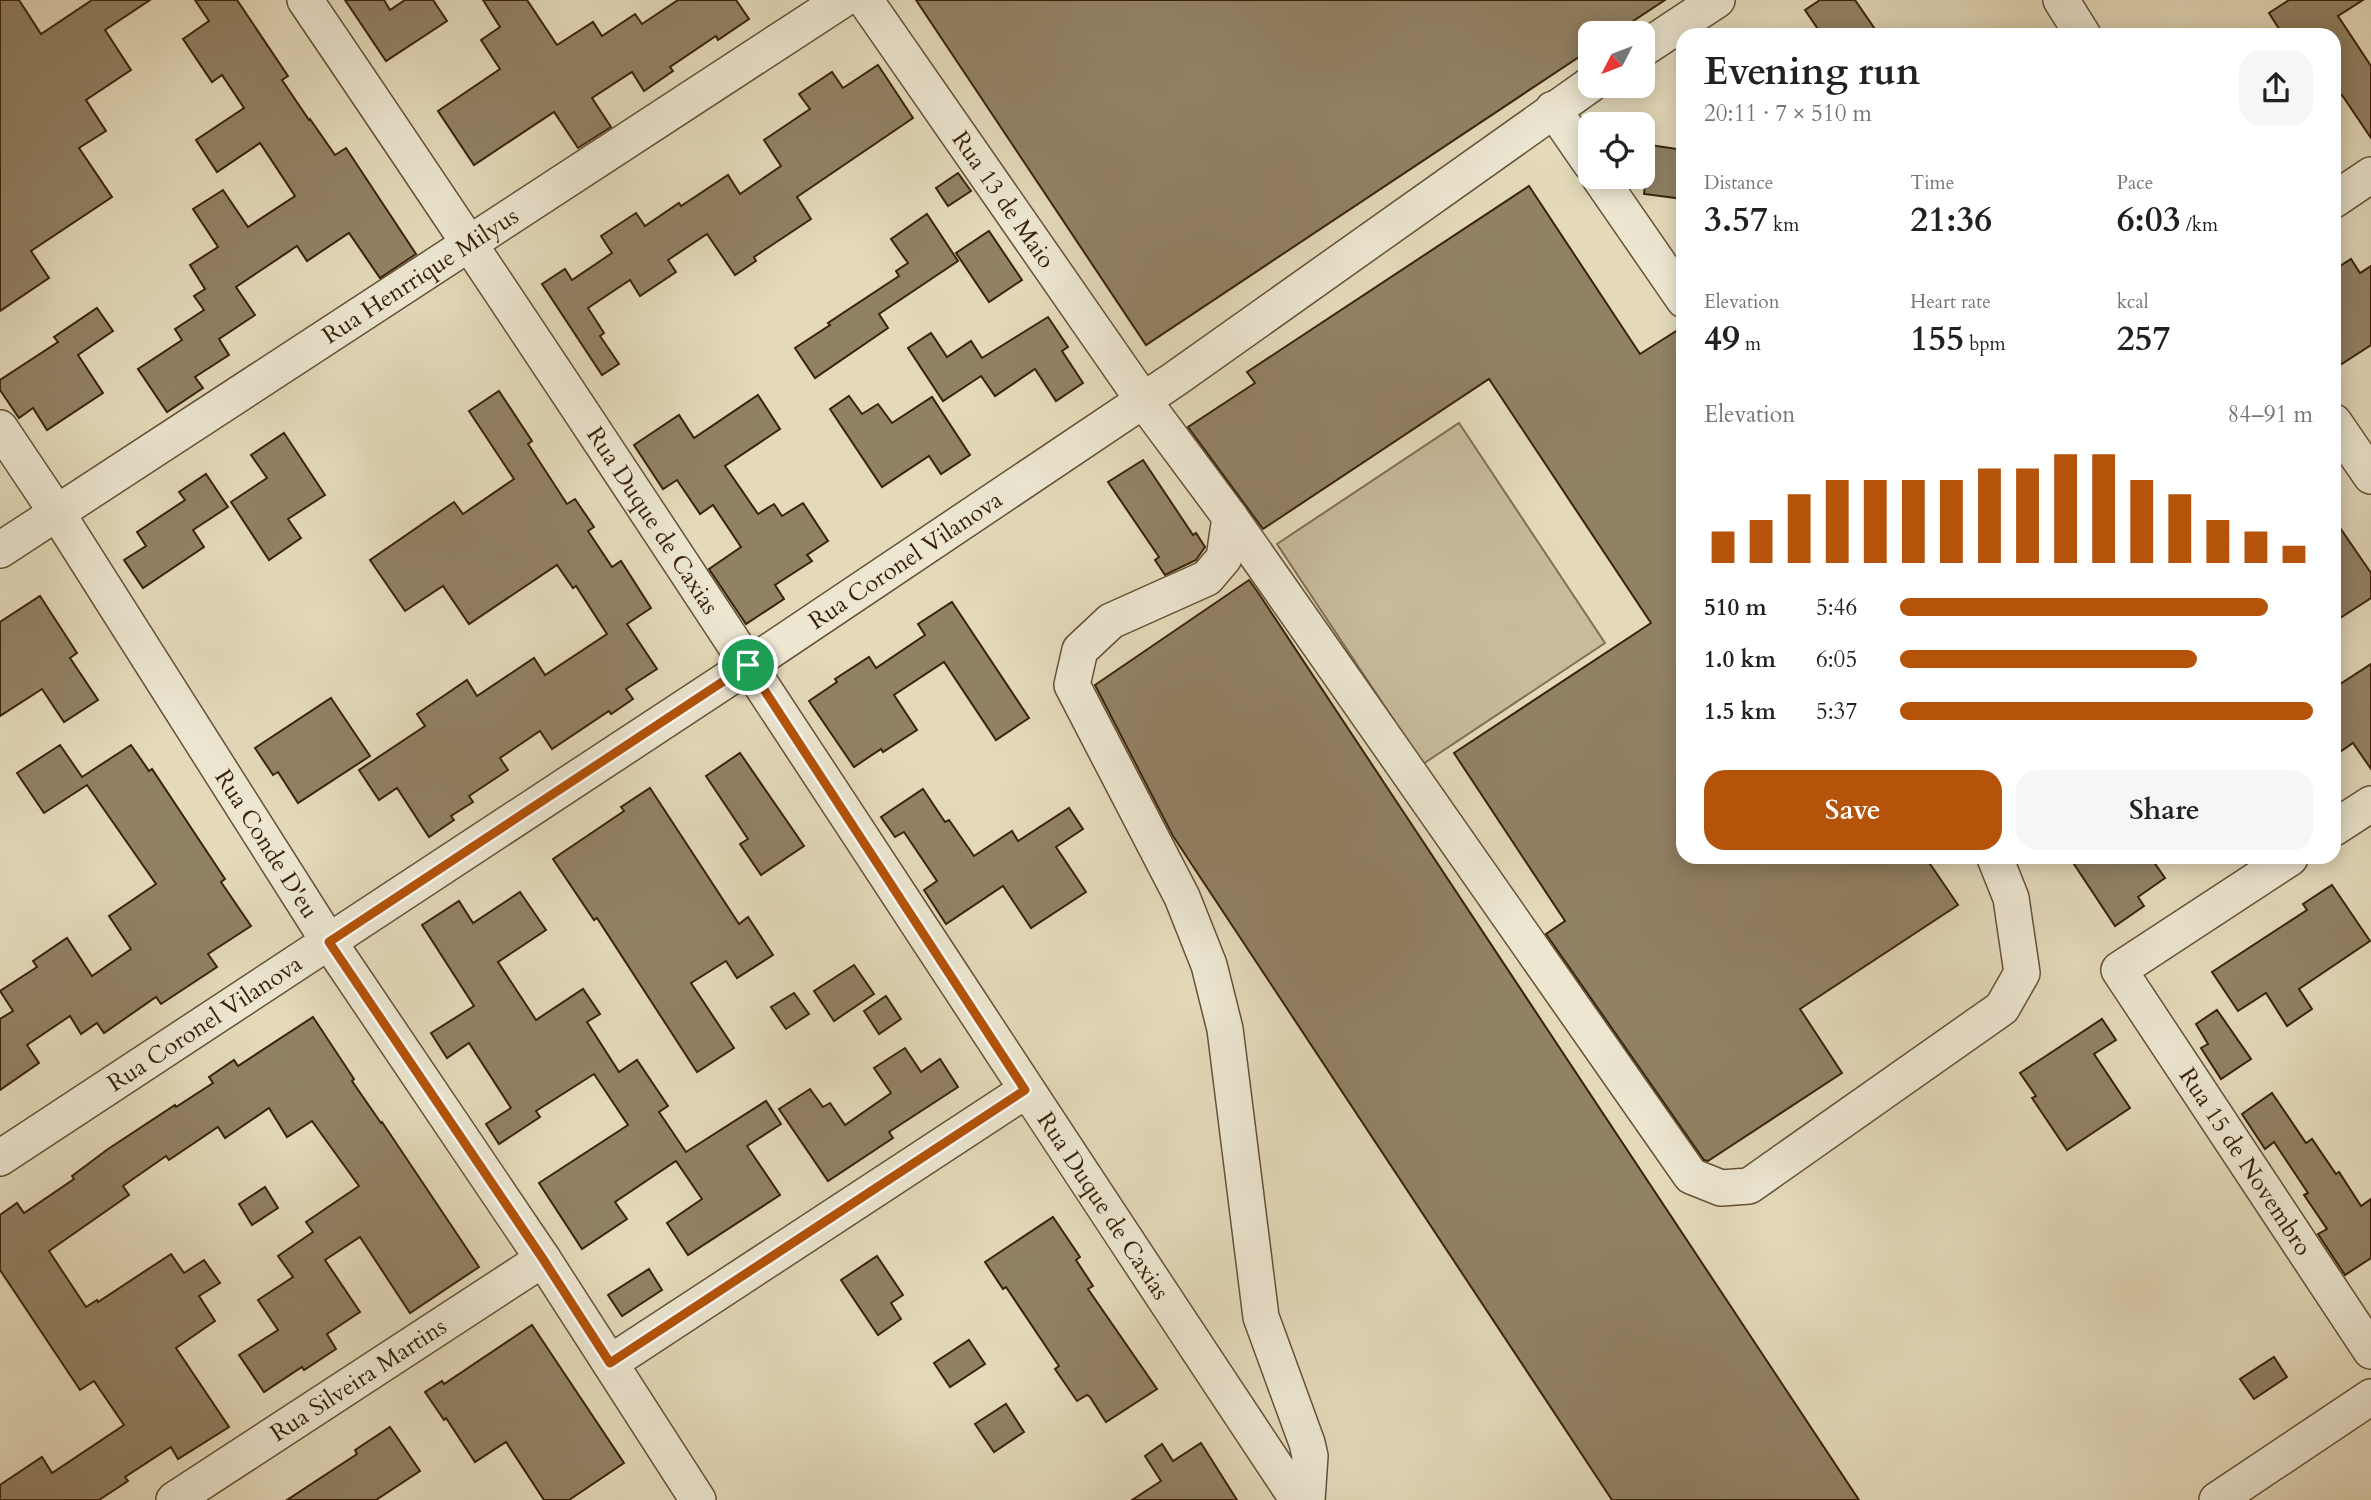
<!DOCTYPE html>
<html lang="en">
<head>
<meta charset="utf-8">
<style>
	:root { --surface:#fff; --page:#f6f6f6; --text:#202124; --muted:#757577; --accent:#b45309 }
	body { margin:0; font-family:Cardo,serif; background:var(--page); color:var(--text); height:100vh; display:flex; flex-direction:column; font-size:26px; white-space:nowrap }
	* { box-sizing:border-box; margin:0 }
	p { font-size:23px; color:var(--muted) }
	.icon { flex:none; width:38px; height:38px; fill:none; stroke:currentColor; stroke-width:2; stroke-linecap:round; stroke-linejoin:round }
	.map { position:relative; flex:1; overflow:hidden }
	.details { position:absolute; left:1676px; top:28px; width:665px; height:836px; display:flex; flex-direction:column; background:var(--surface); border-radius:21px; box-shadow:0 4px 18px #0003 }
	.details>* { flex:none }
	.needle { width:46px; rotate:228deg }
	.controls { position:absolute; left:1578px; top:21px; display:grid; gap:14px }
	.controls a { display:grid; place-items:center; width:77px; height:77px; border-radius:14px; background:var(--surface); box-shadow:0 4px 18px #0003; font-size:35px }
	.pin { position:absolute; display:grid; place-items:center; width:60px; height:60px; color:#fff; margin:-30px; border:4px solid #fff; border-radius:50%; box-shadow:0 2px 7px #0007 }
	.round { display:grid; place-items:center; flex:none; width:74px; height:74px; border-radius:21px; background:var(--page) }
	.overview { display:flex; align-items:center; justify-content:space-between; height:119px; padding:0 28px }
	h1 { font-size:38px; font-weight:700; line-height:52px }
	.figures { display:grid; grid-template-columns:repeat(3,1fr); gap:10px; height:119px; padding:7px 28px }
	.figures div { display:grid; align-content:center }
	.figures b { font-size:35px; font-weight:700 }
	.figures small { font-size:19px; font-weight:400 }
	.figures p { font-size:19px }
	.chart { height:196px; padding:14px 28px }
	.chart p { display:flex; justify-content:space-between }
	.chart svg { width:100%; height:126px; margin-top:7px; stroke:var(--accent); stroke-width:6 }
	.primary-button { display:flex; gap:14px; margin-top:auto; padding:14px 28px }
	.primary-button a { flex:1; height:80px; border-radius:21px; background:var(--accent); color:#fff; font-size:28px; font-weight:700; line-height:80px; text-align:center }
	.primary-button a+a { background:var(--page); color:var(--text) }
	ul { padding:0 28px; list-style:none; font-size:23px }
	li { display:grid; grid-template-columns:112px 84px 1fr; align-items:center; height:52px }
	li i { height:18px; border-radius:9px; background:var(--accent) }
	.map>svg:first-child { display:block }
</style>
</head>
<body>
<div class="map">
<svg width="2371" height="1500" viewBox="0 0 2371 1500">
	<rect width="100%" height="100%" fill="#e4daba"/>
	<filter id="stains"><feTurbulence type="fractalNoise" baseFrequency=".00286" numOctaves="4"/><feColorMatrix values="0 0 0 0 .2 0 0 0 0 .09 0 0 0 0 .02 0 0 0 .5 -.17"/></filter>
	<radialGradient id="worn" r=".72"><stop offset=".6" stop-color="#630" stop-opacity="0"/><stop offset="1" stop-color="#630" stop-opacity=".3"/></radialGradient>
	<polygon fill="#c7bb9c" stroke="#806f52" stroke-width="2" points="1459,423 1605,643 1423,764 1277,544"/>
	<g fill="#928265" stroke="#3a2309" stroke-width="2">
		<polygon points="0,0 19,0 41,34 92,0 150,0 105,30 131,70 86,100 106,131 79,148 112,197 31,251 49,278 0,311"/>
		<polygon points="195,0 237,0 288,76 282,80 309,120 310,119 335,155 346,148 416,254 380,278 349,233 307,261 297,246 236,287 255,315 219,339 229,355 195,377 203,388 167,412 138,369 182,340 175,329 204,310 194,296 205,289 190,265 218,247 193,209 223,190 248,227 295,196 260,143 217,172 196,140 244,108 222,75 212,82 183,39 209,21"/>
		<polygon points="345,0 384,0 390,10 405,0 433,0 447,21 386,61"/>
		<polygon points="483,0 527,0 557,45 593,22 602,36 635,14 642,24 678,0 736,0 749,19 718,40 716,36 670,67 673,71 644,91 632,72 592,98 611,127 578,148 554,112 474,165 438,111 500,69 481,40 500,27"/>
		<polygon points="916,0 1665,0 1615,33 1591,33 1591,49 1146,345"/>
		<polygon points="1820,0 1855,0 1879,35 1822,35 1805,10"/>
		<polygon points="2289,0 2363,0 2338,16 2371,66 2371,138 2342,95 2334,100 2334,35 2283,35 2269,13"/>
		<polygon points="878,65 913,118 797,197 811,219 754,257 756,261 735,275 707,234 668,260 676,272 640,296 630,280 588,308 604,333 600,336 619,364 602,375 542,284 565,269 572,280 612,253 601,236 636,213 645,226 679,203 681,206 728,175 740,194 781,166 764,140 810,109 799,94 832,72 843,88"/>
		<polygon points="1650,145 1684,150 1684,199 1644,194"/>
		<polygon points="958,173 971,191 948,206 936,188"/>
		<polygon points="1529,186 1640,354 1684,326 1684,858 1926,858 1958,905 1800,1009 1842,1073 1708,1161 1704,1160 1546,934 1565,921 1454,753 1651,623 1489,379 1263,529 1188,427 1255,383 1247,372"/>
		<polygon points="927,214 958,261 879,314 888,328 815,378 795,348 830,325 828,323 899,276 896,271 908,263 891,239"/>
		<polygon points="989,231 1022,280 989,302 956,253"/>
		<polygon points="2351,259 2360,273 2371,266 2371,345 2334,369 2334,270"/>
		<polygon points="97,308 113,331 78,355 103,393 47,430 33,408 19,418 0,390 0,380 58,342 54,337"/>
		<polygon points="1048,317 1068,347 1062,351 1083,383 1056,401 1035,369 995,396 981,376 943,401 908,348 931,333 947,357 971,341 982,358"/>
		<polygon points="499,391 532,441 528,444 567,504 575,499 594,527 588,531 612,567 621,561 651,608 627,624 657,669 626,689 633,699 611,714 609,711 552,749 540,731 500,758 508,770 469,796 473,802 451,816 454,820 429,837 397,788 379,800 359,770 425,726 417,714 467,680 477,696 534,658 545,675 607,634 576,586 573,588 557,565 469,624 443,586 405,611 370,560 454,502 463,514 514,479 469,411"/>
		<polygon points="758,395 780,429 725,466 758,514 774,504 782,516 803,503 828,541 807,555 812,561 775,585 784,599 746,624 709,569 741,547 713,505 700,514 677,480 663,489 634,445 679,415 694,438"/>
		<polygon points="849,396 862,414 878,404 892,423 932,397 970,455 941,474 929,456 882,487 830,409"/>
		<polygon points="284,433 325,495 288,519 301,538 269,560 231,502 267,478 251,455"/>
		<polygon points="1143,460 1193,535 1196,533 1205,547 1196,560 1165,575 1155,560 1159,557 1108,482"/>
		<polygon points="206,474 228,507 193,530 204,547 143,588 124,560 146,546 137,532 185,500 179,492"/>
		<polygon points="2334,519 2371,573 2371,598 2334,622"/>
		<polygon points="1249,580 1257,591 1859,1500 1612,1500 1173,836 1095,685"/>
		<polygon points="40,596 77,653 70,658 98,700 64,722 42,689 0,716 0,622"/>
		<polygon points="952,602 1029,718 996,740 944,662 894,695 917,730 883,752 881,749 854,767 809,701 837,682 835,679 869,657 876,668 925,635 918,624"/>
		<polygon points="2371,664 2371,769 2353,743 2334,756 2334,688"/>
		<polygon points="331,698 370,756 298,803 278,772 273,775 255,748"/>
		<polygon points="60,745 82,777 131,745 149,771 152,769 225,879 221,882 251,926 208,954 217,967 161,1004 156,997 104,1033 97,1023 81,1034 70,1016 27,1045 39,1063 0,1090 0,1019 13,1011 0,991 37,967 33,961 67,938 92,976 131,949 109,916 156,884 87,785 44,813 17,773"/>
		<polygon points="740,753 804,846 761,875 740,844 748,839 706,776"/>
		<polygon points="650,788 739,924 748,917 773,955 737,978 726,961 691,983 734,1048 697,1072 597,918 594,920 553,859 624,811 621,807"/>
		<polygon points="923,789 945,822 949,820 974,856 1012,831 1018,841 1069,808 1083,829 1056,847 1086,892 1031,928 1003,886 946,924 924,890 937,881 904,832 895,837 881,817"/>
		<polygon points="2070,858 2151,858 2165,878 2138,897 2144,906 2115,926"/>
		<polygon points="2332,885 2370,941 2299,989 2312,1009 2287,1026 2266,993 2238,1011 2212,972 2307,910 2303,904"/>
		<polygon points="520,892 546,930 498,962 536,1020 583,989 600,1014 587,1022 619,1072 637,1060 668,1106 659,1112 686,1152 766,1101 781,1124 747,1146 780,1195 688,1255 667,1223 702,1199 676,1161 615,1202 627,1219 582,1249 539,1183 628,1125 594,1074 536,1111 540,1117 499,1144 486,1124 511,1108 469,1043 447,1058 431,1033 474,1006 422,925 459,901 473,923"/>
		<polygon points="854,965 874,994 834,1021 814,991"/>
		<polygon points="794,993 809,1014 786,1029 771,1007"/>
		<polygon points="886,996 901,1019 879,1034 864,1011"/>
		<polygon points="2217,1010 2251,1059 2221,1079 2201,1048 2208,1044 2196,1024"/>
		<polygon points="313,1017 354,1079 352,1081 381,1123 382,1122 479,1267 410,1313 360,1237 325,1260 360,1312 327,1334 336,1349 304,1370 302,1367 264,1392 239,1355 278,1330 258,1300 293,1277 278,1256 313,1232 306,1222 359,1186 312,1121 287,1137 269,1108 225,1138 218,1127 169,1160 166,1156 123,1186 129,1195 49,1251 86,1307 97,1300 98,1302 171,1254 184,1273 204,1260 220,1283 199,1296 215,1321 176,1348 229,1427 178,1459 171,1447 125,1477 128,1481 99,1500 0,1500 0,1485 42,1457 52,1473 124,1425 94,1381 80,1390 0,1270 0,1215 17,1203 24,1213 74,1179 72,1176 108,1149 175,1105 176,1107 213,1083 209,1077 234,1060 238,1066"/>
		<polygon points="2102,1019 2116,1040 2094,1054 2130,1108 2067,1150 2032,1098 2036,1096 2020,1073"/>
		<polygon points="905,1048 921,1072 940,1059 958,1087 889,1132 893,1138 828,1181 779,1109 810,1089 823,1107 830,1103 845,1125 891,1093 874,1068"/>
		<polygon points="2272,1093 2306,1143 2312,1139 2336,1174 2339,1172 2361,1206 2371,1199 2371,1258 2345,1275 2318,1234 2327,1229 2304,1195 2308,1193 2274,1142 2265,1149 2242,1114"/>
		<polygon points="265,1187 278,1208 252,1225 239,1204"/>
		<polygon points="1053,1217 1080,1257 1076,1260 1093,1286 1088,1289 1157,1389 1106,1422 1090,1397 1087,1395 1077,1401 1055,1369 1059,1366 1006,1287 1003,1289 985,1262"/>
		<polygon points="877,1256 903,1295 891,1303 901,1319 878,1335 841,1280"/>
		<polygon points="649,1269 662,1290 622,1316 608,1295"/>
		<polygon points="532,1325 624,1463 569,1500 544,1500 506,1442 475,1462 446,1418 444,1420 425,1392 442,1381 444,1384"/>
		<polygon points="969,1340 985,1364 950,1387 934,1363"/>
		<polygon points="2274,1357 2287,1377 2254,1399 2240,1379"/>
		<polygon points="1006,1404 1024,1432 994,1452 975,1424"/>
		<polygon points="390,1427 420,1471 376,1500 287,1500 357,1454 355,1450"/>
		<polygon points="1201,1443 1237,1500 1132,1500 1161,1481 1145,1456 1162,1444 1173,1461"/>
	</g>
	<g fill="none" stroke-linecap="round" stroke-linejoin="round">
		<defs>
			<g id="minor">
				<path id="s1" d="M305,0C642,496 966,1001 1298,1500"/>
				<path id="s2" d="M865,0L1143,400L1230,517L1691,1176L1721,1188L1749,1186L2002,1008L2022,973L2011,898L1995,858"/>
				<polyline points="2061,0 2083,35"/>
				<polyline points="1643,49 1717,0"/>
				<polyline points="1553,109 1591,164"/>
				<polyline points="1599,177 1684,300"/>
				<polyline points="2334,200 2371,175"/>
				<polyline points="2334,422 2371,476"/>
				<path id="s3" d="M0,428L57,513L329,942L543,1259L698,1500"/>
				<polyline points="1230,517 1224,558 1207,578 1111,621 1080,650 1072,685 1182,897 1209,965 1225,1029 1261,1317 1307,1443 1310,1456 1307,1500"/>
				<path id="s4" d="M0,550L842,0"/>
				<polyline points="2334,828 2371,804"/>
				<path id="s5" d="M2290,858L2119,970L2371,1351"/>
				<path id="s6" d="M0,1158L749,665L1175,379L1591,84"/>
				<polyline points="610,1363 1025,1091"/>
				<path id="s7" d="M174,1500L543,1259"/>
				<polyline points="2217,1500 2371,1397"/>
			</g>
		</defs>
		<use href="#minor" stroke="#645135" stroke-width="38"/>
		<use href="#minor" stroke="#ede7d2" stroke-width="35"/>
	</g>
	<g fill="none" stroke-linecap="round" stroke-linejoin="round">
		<defs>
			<polygon id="route" points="748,665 1025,1090 610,1363 543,1259 329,942"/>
		</defs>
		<use href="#route" stroke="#fff" stroke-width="14"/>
		<use href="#route" stroke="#b45309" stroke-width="9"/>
	</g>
	<g text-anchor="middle" stroke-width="7" stroke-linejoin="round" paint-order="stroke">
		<g font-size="24" fill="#3a2309" stroke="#ede7d2">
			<text dy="8" stroke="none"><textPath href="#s2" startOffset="243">Rua 13 de Maio</textPath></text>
			<text dy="8" stroke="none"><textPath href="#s4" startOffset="502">Rua Henrrique Milyus</textPath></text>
			<text dy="8" stroke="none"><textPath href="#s1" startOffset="626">Rua Duque de Caxias</textPath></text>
			<text dy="8" stroke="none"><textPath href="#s6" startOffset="1085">Rua Coronel Vilanova</textPath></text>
			<text dy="8" stroke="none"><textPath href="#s3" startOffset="494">Rua Conde D'eu</textPath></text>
			<text dy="8" stroke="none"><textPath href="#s6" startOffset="245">Rua Coronel Vilanova</textPath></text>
			<text dy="8" stroke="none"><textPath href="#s5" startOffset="434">Rua 15 de Novembro</textPath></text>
			<text dy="8" stroke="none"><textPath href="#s1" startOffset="1446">Rua Duque de Caxias</textPath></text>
			<text dy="8" stroke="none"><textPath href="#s7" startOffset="220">Rua Silveira Martins</textPath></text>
		</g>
	</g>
	<rect width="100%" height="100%" filter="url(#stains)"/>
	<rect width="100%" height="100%" fill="url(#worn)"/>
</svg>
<div class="controls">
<a><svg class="needle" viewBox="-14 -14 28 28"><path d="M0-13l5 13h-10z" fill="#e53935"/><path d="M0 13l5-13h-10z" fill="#757577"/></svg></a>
<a><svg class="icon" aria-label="locate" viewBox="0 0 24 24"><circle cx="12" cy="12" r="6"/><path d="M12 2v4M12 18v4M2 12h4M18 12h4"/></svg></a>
</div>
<div class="pin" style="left:748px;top:665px;background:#1e9e55"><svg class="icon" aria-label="arrive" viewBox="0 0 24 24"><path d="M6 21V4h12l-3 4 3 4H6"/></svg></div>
<section class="details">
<div class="overview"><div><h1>Evening run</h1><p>20:11 · 7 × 510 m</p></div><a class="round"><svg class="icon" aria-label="share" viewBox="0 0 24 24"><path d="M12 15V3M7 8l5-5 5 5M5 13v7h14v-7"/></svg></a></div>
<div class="figures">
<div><p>Distance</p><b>3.57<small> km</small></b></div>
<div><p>Time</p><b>21:36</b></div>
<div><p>Pace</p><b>6:03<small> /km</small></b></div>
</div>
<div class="figures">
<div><p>Elevation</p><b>49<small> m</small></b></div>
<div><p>Heart rate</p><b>155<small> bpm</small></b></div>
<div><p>kcal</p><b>257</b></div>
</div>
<div class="chart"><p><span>Elevation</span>84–91 m</p>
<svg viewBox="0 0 160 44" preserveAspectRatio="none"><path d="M5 44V33M15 44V29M25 44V20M35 44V15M45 44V15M55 44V15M65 44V15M75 44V11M85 44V11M95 44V6M105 44V6M115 44V15M125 44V20M135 44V29M145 44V33M155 44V38"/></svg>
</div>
<ul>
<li><b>510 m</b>5:46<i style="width:89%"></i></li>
<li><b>1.0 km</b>6:05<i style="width:72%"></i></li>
<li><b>1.5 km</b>5:37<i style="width:100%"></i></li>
</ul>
<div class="primary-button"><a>Save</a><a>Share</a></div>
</section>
</div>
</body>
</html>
